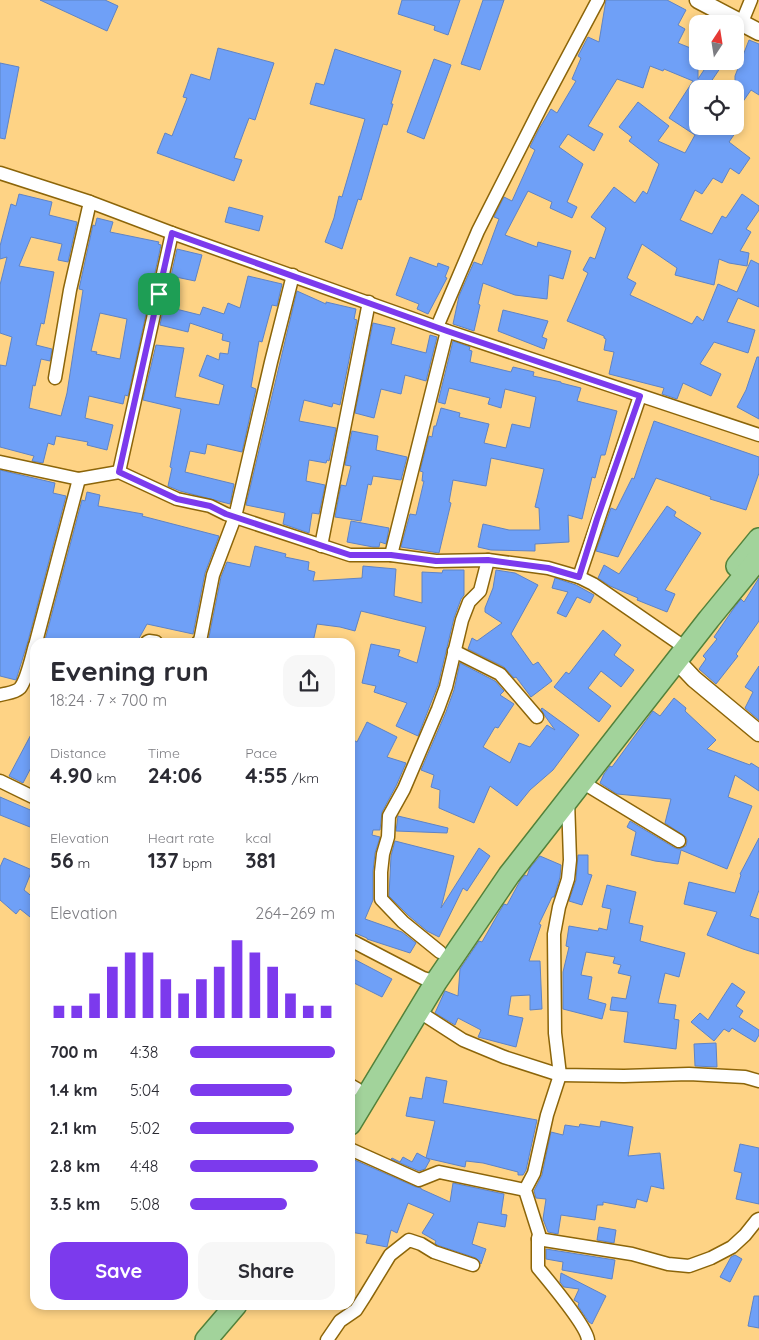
<!DOCTYPE html>
<html lang="en">
<head>
<meta charset="utf-8">
<style>
	:root { --surface:#fff; --page:#f7f7f7; --text:#2b2b33; --muted:#7c7c81; --accent:#7c3aed }
	body { margin:0; font-family:Quicksand,sans-serif; background:var(--page); color:var(--text); height:100vh; display:flex; flex-direction:column; font-size:19px; white-space:nowrap }
	* { box-sizing:border-box; margin:0 }
	p { font-size:16px; color:var(--muted) }
	.icon { flex:none; width:28px; height:28px; fill:none; stroke:currentColor; stroke-width:2; stroke-linecap:round; stroke-linejoin:round }
	.map { position:relative; flex:1; overflow:hidden }
	.panel { position:absolute; left:30px; top:638px; width:325px; height:672px; display:flex; flex-direction:column; background:var(--surface); border-radius:15px; box-shadow:0 2px 8px #0003 }
	.panel>* { flex:none }
	.needle { width:32px; rotate:12deg }
	.buttons { position:absolute; left:689px; top:15px; display:grid; gap:10px }
	.buttons a { display:grid; place-items:center; width:55px; height:55px; border-radius:10px; background:var(--surface); box-shadow:0 2px 8px #0003; font-size:25px }
	.pin { position:absolute; display:grid; place-items:center; width:42px; height:42px; color:#fff; margin:-21px; border-radius:10px; box-shadow:0 2px 8px #0006 }
	.round { display:grid; place-items:center; flex:none; width:52px; height:52px; border-radius:15px; background:var(--page) }
	.headline { display:flex; align-items:center; justify-content:space-between; height:85px; padding:0 20px }
	h1 { font-size:28px; font-weight:800; line-height:38px }
	.metrics { display:grid; grid-template-columns:repeat(3,1fr); gap:8px; height:85px; padding:5px 20px }
	.metrics div { display:grid; align-content:center }
	.metrics b { font-size:21px; font-weight:800 }
	.metrics small { font-size:14px; font-weight:400 }
	.metrics p { font-size:14px }
	.chart { height:140px; padding:10px 20px }
	.chart p { display:flex; justify-content:space-between }
	.chart svg { width:100%; height:90px; margin-top:5px; stroke:var(--accent); stroke-width:6 }
	.button { display:flex; gap:10px; margin-top:auto; padding:10px 20px }
	.button a { flex:1; height:58px; border-radius:15px; background:var(--accent); color:#fff; font-size:20px; font-weight:800; line-height:58px; text-align:center }
	.button a+a { background:var(--page); color:var(--text) }
	ul { padding:0 20px; list-style:none; font-size:16px }
	li { display:grid; grid-template-columns:80px 60px 1fr; align-items:center; height:38px }
	li i { height:12px; border-radius:6px; background:var(--accent) }
	.map>svg:first-child { display:block }
</style>
</head>
<body>
<div class="map">
<svg width="759" height="1340" viewBox="0 0 759 1340">
	<rect width="100%" height="100%" fill="#fed385"/>
	<g fill="#6fa0f7" stroke="#5f83c4" fill-rule="evenodd">
		<polygon points="40,0 105,0 118,6 107,31"/>
		<polygon points="402,0 460,0 448,35 434,30 435,26 398,14"/>
		<polygon points="483,0 504,0 480,70 461,64"/>
		<polygon points="606,0 667,0 686,10 678,25 685,29 678,43 698,51 698,79 710,61 725,61 706,89 698,89 698,126 740,126 729,142 750,158 739,174 730,168 722,183 713,178 702,194 695,190 680,220 712,234 722,216 726,218 742,194 759,206 759,210 746,229 751,232 740,251 749,253 747,266 729,263 719,259 714,285 675,275 677,268 642,244 627,278 636,283 630,295 692,324 697,316 703,321 718,284 737,292 751,260 759,264 759,307 738,298 727,322 755,330 748,353 714,342 700,364 721,374 711,396 683,383 677,399 662,394 664,388 609,374 614,352 604,350 606,339 604,338 604,336 567,321 588,273 583,270 590,257 595,259 606,228 591,217 614,187 635,203 643,191 647,194 659,164 629,141 632,137 619,127 638,102 669,126 658,141 685,153 695,135 669,118 693,81 664,69 663,71 650,66 643,88 617,79 588,126 603,134 594,151 568,134 559,147 583,164 567,202 577,207 572,218 550,208 552,202 528,191 505,235 537,247 538,242 571,251 563,279 549,275 547,299 515,295 483,283 478,304 480,305 474,331 453,324 459,296 474,262 482,265 499,219 494,217 504,197 512,201 535,150 530,147 539,129 551,109 557,113 576,81 572,79 581,58 578,56 588,37 599,42"/>
		<polygon points="749,40 759,44 759,95 751,90 735,113 735,76"/>
		<polygon points="218,48 274,63 255,120 249,118 234,158 242,160 234,181 157,153 165,133 172,136 187,98 183,97 191,74 210,80"/>
		<polygon points="335,49 401,71 391,104 393,104 387,125 383,124 361,200 358,199 342,249 325,242 334,218 339,196 342,197 365,119 310,104 316,83 324,85"/>
		<polygon points="434,59 451,65 424,139 407,132"/>
		<polygon points="0,63 19,67 5,139 0,138"/>
		<path d="M19,194L52,202L49,215L77,222L68,262L58,260L62,244L31,237L19,266L54,272L44,324L41,323L36,345L52,349L50,361L41,359L35,386L33,385L29,408L61,416L67,393L83,290L79,289L93,225L95,226L97,218L113,222L110,232L159,242L158,244L161,245L128,396L125,395L123,404L89,396L85,418L113,425L107,450L87,445L88,442L56,436L54,445L48,443L43,463L32,461L34,456L0,447V365L6,366L12,337L0,333V285L7,257L0,259V246L11,204L16,206ZM100,313L127,319L120,359L96,354L97,352L91,351Z"/>
		<polygon points="229,207 263,216 259,231 225,222"/>
		<polygon points="177,249 202,255 195,281 171,276"/>
		<polygon points="410,257 437,267 438,263 449,267 445,277 447,278 428,314 417,309 419,304 396,295"/>
		<polygon points="248,276 282,284 277,306 272,305 262,342 259,341 251,387 256,389 242,452 207,444 205,454 190,451 185,472 234,484 230,504 180,491 168,486 172,468 170,467 181,409 143,400 156,345 184,348 175,397 219,405 224,385 199,376 207,355 219,360 220,353 228,354 230,342 222,340 223,334 190,323 188,332 160,325 164,306 200,315 203,307 224,314 228,303 240,308"/>
		<polygon points="297,291 326,304 326,302 356,309 354,319 357,320 340,405 333,403 332,407 304,400 299,421 336,428 329,461 327,460 326,463 309,460 306,481 325,485 319,514 312,513 309,533 283,524 285,513 246,505"/>
		<polygon points="503,310 548,321 542,337 547,339 544,349 498,331"/>
		<polygon points="373,323 395,328 391,344 426,353 430,335 437,337 426,381 405,375 401,394 381,389 374,418 355,413"/>
		<polygon points="453,341 470,347 469,350 472,351 470,362 511,372 513,367 534,372 533,376 561,382 561,383 581,388 577,401 617,411 605,455 601,455 595,478 592,477 582,519 568,515 569,542 535,544 535,551 491,550 478,547 483,524 509,530 540,530 539,508 535,507 544,469 491,458 486,486 453,480 449,502 451,503 439,553 401,547 410,514 416,515 424,481 422,481 423,472 420,471 429,436 432,437 434,426 436,426 441,408 460,413 459,417 489,424 484,443 506,448 512,424 530,428 536,397 505,389 501,408 488,404 490,398 449,388 445,404 438,402"/>
		<polygon points="757,357 759,357 759,419 737,407 746,390"/>
		<polygon points="654,421 759,457 759,473 746,510 710,499 711,497 656,478 618,557 596,551 611,508 616,510 632,478 634,479"/>
		<polygon points="352,431 378,436 376,450 407,457 401,480 373,476 371,485 368,484 361,521 335,517 341,485 346,486 351,466 345,465"/>
		<polygon points="0,470 55,483 53,493 66,496 28,641 16,680 0,676"/>
		<polygon points="87,492 100,495 98,506 143,514 142,516 219,536 205,573 193,634 147,624 137,642 53,642 45,640 82,500 85,501"/>
		<polygon points="667,506 676,512 674,516 701,533 665,590 675,594 667,612 637,600 638,598 610,586 598,578 604,565 619,574"/>
		<polygon points="351,521 389,528 386,544 380,542 379,547 373,547 347,542"/>
		<polygon points="255,546 286,554 285,557 309,562 308,570 315,572 313,581 362,578 363,566 396,569 394,596 422,603 422,572 442,573 443,570 464,570 464,595 461,599 454,618 438,685 418,736 396,726 407,703 374,692 376,686 362,683 371,644 400,650 398,656 417,663 426,627 361,611 355,631 340,627 317,624 313,642 208,642 221,577 227,562 250,567"/>
		<polygon points="496,570 515,573 538,585 511,634 533,665 538,662 552,681 531,697 516,677 514,678 504,667 468,649 472,638 477,641 502,623 485,612 485,608 493,588"/>
		<polygon points="555,578 576,585 594,595 590,603 577,597 566,617 557,613 568,592 552,588"/>
		<polygon points="759,578 759,621 736,654 738,656 716,684 699,669 706,659 703,656 717,639 714,637 734,608 741,599 744,602"/>
		<polygon points="603,630 621,645 614,655 634,670 621,687 601,671 588,688 611,706 599,722 554,687 566,672 569,674"/>
		<polygon points="460,663 495,681 504,691 500,695 514,704 498,728 495,727 483,747 510,763 519,743 530,747 547,725 555,730 545,716 541,709 542,708 579,735 553,770 530,790 517,806 490,786 474,823 439,808 440,790 431,787 434,775 421,770 446,712 454,690"/>
		<polygon points="759,666 759,720 745,708 753,692 745,687"/>
		<polygon points="674,698 686,708 685,711 716,740 707,749 750,765 751,763 759,768 759,791 735,775 728,797 752,806 727,869 681,850 678,864 655,861 631,855 636,832 627,827 630,821 675,848 679,849 686,846 687,841 686,837 665,823 671,799 617,794 600,783 604,774 610,766 612,767 653,711 660,716"/>
		<polygon points="367,722 397,737 387,757 406,763 396,786 382,812 380,830 373,830 372,835 380,837 375,853 373,871 373,900 365,919 402,932 416,943 410,953 367,939 367,938 350,931 350,738 357,742"/>
		<polygon points="35,727 35,760 23,783 9,776"/>
		<polygon points="0,797 35,812 35,829 0,815"/>
		<polygon points="398,816 448,828 447,833 396,831"/>
		<polygon points="759,838 759,890 750,916 759,919 759,954 743,949 707,935 717,912 684,904 689,882 735,893 741,875 740,874"/>
		<polygon points="395,841 454,856 441,908 479,848 490,856 467,891 463,888 439,937 427,931 409,916 389,896 391,856"/>
		<polygon points="578,855 588,855 588,874 592,875 582,905 569,901 576,880"/>
		<polygon points="540,856 561,865 560,877 554,897 552,897 539,924 541,925 529,961 540,961 542,1009 530,1010 530,995 511,996 508,1015 523,1018 516,1047 478,1037 481,1030 458,1018 455,1025 435,1013 445,991 458,996 460,969 479,941 482,942 498,914 504,904 507,905 520,881 525,875 527,876 530,868"/>
		<polygon points="4,858 32,870 24,890 35,899 35,921 20,909 16,914 0,900 0,867"/>
		<polygon points="607,885 636,892 629,923 643,926 640,941 685,953 679,977 665,973 658,1003 676,1005 674,1019 679,1020 676,1049 624,1042 628,1012 610,1010 612,997 626,999 631,976 618,973 621,965 613,963 615,957 586,952 581,975 592,977 588,999 606,1004 602,1019 563,1009 563,972 569,947 566,946 569,926 598,931 599,928 607,930 611,909 602,907"/>
		<polygon points="350,957 392,979 382,997 350,981"/>
		<polygon points="732,983 745,992 736,1006 743,1011 739,1017 759,1030 759,1035 755,1042 732,1028 729,1032 724,1029 714,1041 691,1022 700,1013 708,1020"/>
		<polygon points="716,1043 717,1067 695,1066 694,1044"/>
		<polygon points="426,1077 447,1081 443,1103 537,1120 526,1170 523,1175 518,1175 518,1172 483,1163 466,1161 465,1167 426,1158 435,1121 406,1116 410,1097 422,1099"/>
		<polygon points="601,1121 633,1127 628,1156 660,1153 664,1189 651,1186 647,1202 637,1199 635,1208 603,1202 603,1205 597,1205 595,1220 561,1215 558,1234 548,1232 543,1219 546,1199 536,1198 534,1191 542,1175 551,1132 563,1135 565,1125 579,1127 580,1124 600,1127"/>
		<polygon points="740,1144 759,1148 759,1204 736,1199 742,1173 734,1171"/>
		<polygon points="417,1153 430,1160 425,1169 419,1171 391,1159 392,1158 400,1162 403,1157 412,1162"/>
		<polygon points="350,1158 416,1187 421,1188 421,1189 450,1202 453,1183 504,1194 501,1214 507,1215 505,1227 478,1222 472,1244 486,1249 481,1264 476,1258 437,1245 435,1243 436,1241 422,1233 434,1214 408,1203 397,1233 391,1230 387,1247 366,1243 368,1235 350,1232"/>
		<polygon points="599,1227 616,1230 614,1243 597,1240"/>
		<polygon points="546,1249 615,1260 612,1279 562,1270 563,1262 546,1259"/>
		<polygon points="735,1255 742,1259 730,1282 720,1277 731,1257"/>
		<polygon points="561,1273 606,1296 592,1324 589,1322 578,1306 579,1303 574,1300 579,1289 564,1287 560,1282"/>
		<polygon points="754,1296 759,1296 759,1328 748,1326"/>
	</g>
	<g fill="none" stroke-linecap="round" stroke-linejoin="round">
		<defs>
			<g id="minor">
				<polyline points="742,22 751,0"/>
				<polyline points="0,173 90,202 172,233 447,331 759,435"/>
				<polyline points="437,327 478,231 542,105 598,0"/>
				<polyline points="55,378 70,290 90,202"/>
				<polyline points="0,462 79,479 119,472 177,499 210,506 226,514 350,555 391,555 436,561 488,560 548,568 579,577 593,584 677,642"/>
				<polyline points="119,472 172,233"/>
				<polyline points="321,546 369,302"/>
				<polyline points="391,555 447,331"/>
				<polyline points="579,577 640,396"/>
				<polyline points="36,642 79,479"/>
				<polyline points="147,642 149,641 156,642"/>
				<polyline points="198,642 200,641 213,575 235,517 271,362 293,275"/>
				<polyline points="454,651 500,674 537,717"/>
				<path d="M0,695C6,693 15,693 20,688C27,680 32,655 35,645"/>
				<polyline points="0,781 35,798"/>
				<polyline points="582,782 679,841"/>
				<path d="M568,800L570,860L568,879L559,907L554,934L555,1033L560,1075L547,1115L534,1173L525,1190L539,1234L538,1239V1268C548,1280 587,1327 588,1340"/>
				<polyline points="350,940 423,978 436,982"/>
				<polyline points="440,952 403,922 381,899 381,872 383,854 388,837 389,816 404,789 438,709 446,687 462,620 469,602 480,591 488,560"/>
				<polyline points="418,1011 463,1040 504,1057 560,1075 624,1076 689,1074 745,1077 759,1081"/>
				<polyline points="350,1085 357,1089"/>
				<polyline points="350,1149 419,1180 439,1172 525,1190"/>
				<polyline points="538,1239 632,1254 668,1264 689,1266 711,1258 732,1247 745,1235 757,1220 759,1219"/>
				<polyline points="327,1340 340,1321 356,1310 365,1296 390,1255 409,1240 421,1244 434,1252 473,1265"/>
			</g>
			<g id="tertiary">
				<polyline points="698,0 759,32"/>
				<polyline points="677,661 694,679 759,733"/>
			</g>
			<g id="primary">
				<polyline points="737,566 759,539"/>
				<polyline points="350,1124 436,982 509,875 709,619 759,558"/>
				<polyline points="206,1340 236,1305"/>
			</g>
		</defs>
		<use href="#minor" stroke="#8c6509" stroke-width="15"/>
		<use href="#tertiary" stroke="#8c6509" stroke-width="19"/>
		<use href="#primary" stroke="#52823a" stroke-width="24"/>
		<use href="#minor" stroke="#fff" stroke-width="12"/>
		<use href="#tertiary" stroke="#fff" stroke-width="16"/>
		<use href="#primary" stroke="#a2d39b" stroke-width="21"/>
	</g>
	<g fill="none" stroke-linecap="round" stroke-linejoin="round">
		<defs>
			<polygon id="route" points="172,233 447,331 640,396 597,519 579,577 548,568 488,560 436,561 391,555 350,555 226,514 210,506 177,499 119,472"/>
		</defs>
		<use href="#route" stroke="#fff" stroke-width="10"/>
		<use href="#route" stroke="#7c3aed" stroke-width="6"/>
	</g>
</svg>
<div class="buttons">
<a><svg class="needle" viewBox="-14 -14 28 28"><path d="M0-13l5 13h-10z" fill="#e53935"/><path d="M0 13l5-13h-10z" fill="#7c7c81"/></svg></a>
<a><svg class="icon" aria-label="locate" viewBox="0 0 24 24"><circle cx="12" cy="12" r="6"/><path d="M12 2v4M12 18v4M2 12h4M18 12h4"/></svg></a>
</div>
<div class="pin" style="left:159px;top:294px;background:#1e9e55"><svg class="icon" aria-label="arrive" viewBox="0 0 24 24"><path d="M6 21V4h12l-3 4 3 4H6"/></svg></div>
<section class="panel">
<div class="headline"><div><h1>Evening run</h1><p>18:24 · 7 × 700 m</p></div><a class="round"><svg class="icon" aria-label="share" viewBox="0 0 24 24"><path d="M12 15V3M7 8l5-5 5 5M5 13v7h14v-7"/></svg></a></div>
<div class="metrics">
<div><p>Distance</p><b>4.90<small> km</small></b></div>
<div><p>Time</p><b>24:06</b></div>
<div><p>Pace</p><b>4:55<small> /km</small></b></div>
</div>
<div class="metrics">
<div><p>Elevation</p><b>56<small> m</small></b></div>
<div><p>Heart rate</p><b>137<small> bpm</small></b></div>
<div><p>kcal</p><b>381</b></div>
</div>
<div class="chart"><p><span>Elevation</span>264–269 m</p>
<svg viewBox="0 0 160 44" preserveAspectRatio="none"><path d="M5 44V38M15 44V38M25 44V32M35 44V19M45 44V12M55 44V12M65 44V25M75 44V32M85 44V25M95 44V19M105 44V6M115 44V12M125 44V19M135 44V32M145 44V38M155 44V38"/></svg>
</div>
<ul>
<li><b>700 m</b>4:38<i style="width:100%"></i></li>
<li><b>1.4 km</b>5:04<i style="width:70%"></i></li>
<li><b>2.1 km</b>5:02<i style="width:72%"></i></li>
<li><b>2.8 km</b>4:48<i style="width:88%"></i></li>
<li><b>3.5 km</b>5:08<i style="width:67%"></i></li>
</ul>
<div class="button"><a>Save</a><a>Share</a></div>
</section>
</div>
</body>
</html>
